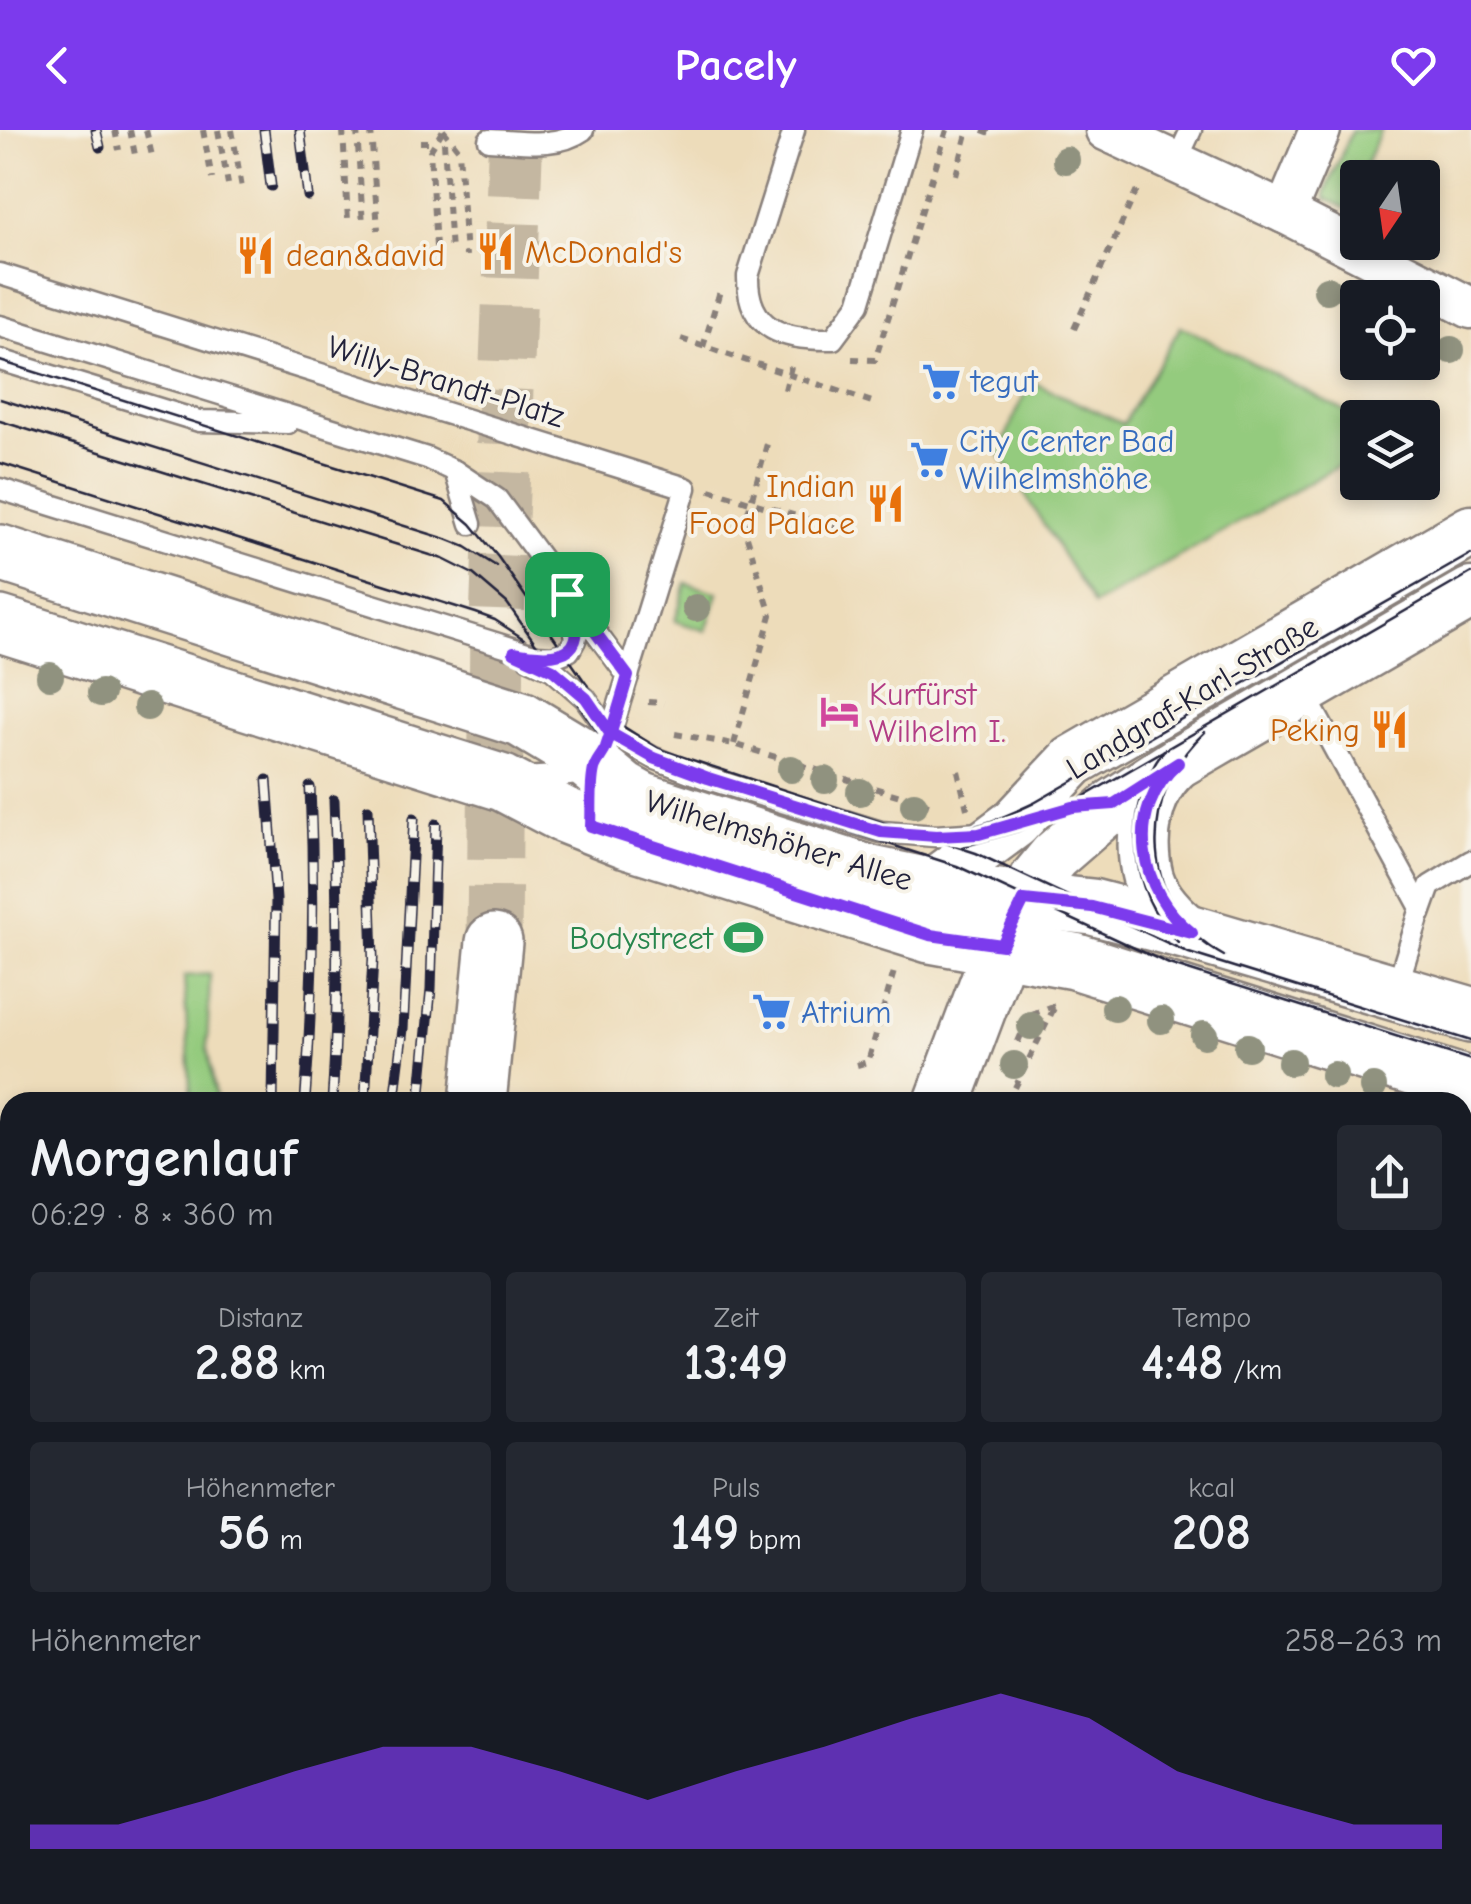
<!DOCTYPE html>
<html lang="de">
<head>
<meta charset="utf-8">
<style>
	:root { --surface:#171b24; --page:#242831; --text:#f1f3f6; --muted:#9ea1a6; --accent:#7c3aed }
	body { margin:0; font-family:"Comic Neue",sans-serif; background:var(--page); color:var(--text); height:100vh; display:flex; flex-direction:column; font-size:38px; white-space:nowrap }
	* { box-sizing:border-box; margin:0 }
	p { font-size:32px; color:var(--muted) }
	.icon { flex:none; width:55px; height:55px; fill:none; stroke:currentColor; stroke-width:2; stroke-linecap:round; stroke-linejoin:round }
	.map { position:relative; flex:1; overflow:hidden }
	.details { position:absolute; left:0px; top:962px; width:1472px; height:812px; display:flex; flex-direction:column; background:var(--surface); border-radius:30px 30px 0 0; box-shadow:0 5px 15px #0003 }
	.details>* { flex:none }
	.needle { width:65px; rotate:193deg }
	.fabs { position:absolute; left:1340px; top:30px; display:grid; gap:20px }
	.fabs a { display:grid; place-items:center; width:100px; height:100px; border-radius:10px; background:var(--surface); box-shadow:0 5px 15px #0003; font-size:50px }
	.pin { position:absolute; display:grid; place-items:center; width:85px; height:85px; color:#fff; margin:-42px; border-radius:20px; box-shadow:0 5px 15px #0006 }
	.round { display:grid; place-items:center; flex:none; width:105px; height:105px; border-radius:10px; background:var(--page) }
	.summary { display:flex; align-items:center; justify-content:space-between; height:170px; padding:0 30px }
	h1 { font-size:55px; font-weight:700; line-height:75px }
	.metrics { display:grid; grid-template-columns:repeat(3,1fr); gap:15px; height:170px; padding:10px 30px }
	.metrics div { display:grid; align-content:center; border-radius:10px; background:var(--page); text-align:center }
	.metrics b { font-size:50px; font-weight:700 }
	.metrics small { font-size:28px; font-weight:400 }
	.metrics p { font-size:28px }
	.chart { height:280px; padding:20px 30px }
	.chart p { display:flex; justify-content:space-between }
	.chart svg { width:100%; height:180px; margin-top:10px; fill:var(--accent); opacity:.7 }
	header { display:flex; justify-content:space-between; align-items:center; height:130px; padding:0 30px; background:var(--accent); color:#fff; font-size:45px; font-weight:700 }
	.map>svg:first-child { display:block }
</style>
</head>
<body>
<header><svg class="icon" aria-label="back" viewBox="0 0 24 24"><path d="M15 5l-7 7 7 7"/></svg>Pacely<svg class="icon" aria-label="heart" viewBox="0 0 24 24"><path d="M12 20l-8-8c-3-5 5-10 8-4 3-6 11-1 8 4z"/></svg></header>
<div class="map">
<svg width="1471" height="1774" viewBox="0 0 1471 1774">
	<rect width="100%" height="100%" fill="#f7f3e8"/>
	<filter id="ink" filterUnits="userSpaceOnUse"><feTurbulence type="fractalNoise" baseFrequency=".01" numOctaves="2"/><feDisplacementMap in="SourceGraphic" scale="20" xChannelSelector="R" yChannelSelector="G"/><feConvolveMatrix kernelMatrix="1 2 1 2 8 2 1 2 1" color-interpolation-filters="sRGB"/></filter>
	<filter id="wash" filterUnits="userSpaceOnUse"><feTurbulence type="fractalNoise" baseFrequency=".0048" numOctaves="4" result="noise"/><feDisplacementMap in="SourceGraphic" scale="40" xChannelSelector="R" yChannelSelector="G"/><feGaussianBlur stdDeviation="2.25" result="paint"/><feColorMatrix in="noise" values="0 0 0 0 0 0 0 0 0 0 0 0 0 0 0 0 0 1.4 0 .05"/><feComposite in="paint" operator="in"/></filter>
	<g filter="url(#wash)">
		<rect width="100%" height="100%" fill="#eddcba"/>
		<g fill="#94cb7e" stroke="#5b765c" stroke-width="2.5">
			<polygon points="1352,0 1381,0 1352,65 1357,68 1357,83 1326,69 1325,63"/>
			<polygon points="1181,196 1358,288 1357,325 1094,475 999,323 1030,251 1123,294"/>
			<polygon points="686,453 718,463 706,501 675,491"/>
			<polygon points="210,844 207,918 217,972 191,972 184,846"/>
			<polygon points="2,1692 10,1696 10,1765 53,1765 44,1774 0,1774"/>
		</g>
	</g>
	<g filter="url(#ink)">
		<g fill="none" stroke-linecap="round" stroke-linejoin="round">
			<polyline stroke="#c4b7a1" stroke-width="55" stroke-dasharray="55 28" stroke-linecap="butt" points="494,812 497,492 516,0"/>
			<defs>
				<g id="service">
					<path d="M794,0L748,146C747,202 786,210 833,209L859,174L912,0"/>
					<path d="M489,10C520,11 556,19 583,0"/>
					<polyline points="1176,32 1191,0"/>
					<path d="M0,144L686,358L604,623C582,655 557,642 524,649"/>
					<polyline points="0,196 427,328 455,341 497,369 628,546"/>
					<polyline points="0,230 199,291 288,293"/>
					<polyline points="455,341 471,394"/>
					<polyline points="0,359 537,526 553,527 569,521 575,510 571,475"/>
					<polyline points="529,529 553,540 585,568 610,603 654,628 708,649 881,702 936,706 980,703"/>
					<polyline points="1303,561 1421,778 1396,860"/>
					<polyline points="1420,784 1430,756 1471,731"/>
					<polyline points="0,1092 10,1096"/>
					<polyline points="0,1217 10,1206"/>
					<polyline points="1462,1277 1471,1280"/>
				</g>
				<g id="minor">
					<polyline points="1106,0 1285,83 1471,178"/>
					<polyline points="1285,83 1320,0"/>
					<polyline points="0,1659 10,1663"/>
					<polyline points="300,1765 337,1774"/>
					<polyline points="626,1774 629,1765"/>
				</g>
				<g id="tertiary">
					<path d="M1173,637C1145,663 1138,711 1148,748C1155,770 1174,789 1192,803"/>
					<polyline points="930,756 1015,693 1073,631 1471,401"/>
					<polyline points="1008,802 1035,749 1054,726 1114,674 1177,633 1471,463"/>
				</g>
				<g id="secondary">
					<polyline points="0,423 521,589 579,624 623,660 643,671 871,744 962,763 1092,777 1192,803 1471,885"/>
					<polyline points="0,494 503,653 564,685 627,710 859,783 930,805 1074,831 1471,956"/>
					<polyline points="478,972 494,812"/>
					<polyline points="943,972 1002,815"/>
				</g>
			</defs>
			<use href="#service" stroke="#887f7a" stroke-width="25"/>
			<use href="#minor" stroke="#887f7a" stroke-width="45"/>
			<use href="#tertiary" stroke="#887f7a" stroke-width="55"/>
			<use href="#secondary" stroke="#887f7a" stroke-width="60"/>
			<g stroke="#887f7a" stroke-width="6" stroke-dasharray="8 8" stroke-linecap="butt">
				<polyline points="115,0 119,20"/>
				<polyline points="130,0 135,25"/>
				<polyline points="146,0 153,30"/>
				<polyline points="203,0 212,49"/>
				<polyline points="218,0 228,54"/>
				<polyline points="232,0 242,58"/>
				<polyline points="343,0 348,91"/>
				<polyline points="357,0 363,95"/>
				<polyline points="371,0 378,100"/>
				<polyline points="443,0 459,20 466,126"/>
				<polyline points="982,0 990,3 994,0"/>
				<polyline points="420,12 436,12"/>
				<polyline points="444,12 451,122"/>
				<polyline points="956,45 968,0"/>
				<polyline points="436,117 430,21 443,0"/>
				<polyline points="1074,199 1139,55"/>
				<polyline points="681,209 875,273"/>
				<polyline points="703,217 720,161"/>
				<polyline points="852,229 875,230 947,0"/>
				<polyline points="785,260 793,229"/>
				<polyline points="710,360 853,403"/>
				<polyline points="648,572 664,573"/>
				<polyline points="675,604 734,614 932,676"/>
				<polyline points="734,614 771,485 744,397 767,314"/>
				<polyline points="958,641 967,679"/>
				<polyline points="1018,912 1029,885 1056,875"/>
				<polyline points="857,935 868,932 895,838"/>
				<polyline points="1008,972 1055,876"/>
			</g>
			<use href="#service" stroke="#fff" stroke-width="20"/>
			<use href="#minor" stroke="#fff" stroke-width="40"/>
			<use href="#tertiary" stroke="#fff" stroke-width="50"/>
			<use href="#secondary" stroke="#fff" stroke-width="55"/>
			<g stroke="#22223b" stroke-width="2.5">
				<polyline points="0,231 444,371 471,394 498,427 610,588 659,619 976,723 1189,823 1471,911"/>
				<polyline points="0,269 446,409 466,417 496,436"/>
				<polyline points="0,291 443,429 473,444 507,473 597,601 652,634 705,655 957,736 1169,834 1471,930"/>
				<polyline points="0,333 476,483 495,490 524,509"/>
				<path d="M1205,602C1136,665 1139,780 1224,826"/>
				<path d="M1164,620C1122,678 1127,762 1178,812"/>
				<path d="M930,701C968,703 1000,689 1034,673L1471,424"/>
				<polyline points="962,717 1018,701 1047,688 1471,443"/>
			</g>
			<defs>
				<g id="rail">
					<polyline points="96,0 100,17"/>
					<polyline points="264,0 271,56"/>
					<polyline points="300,0 308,66"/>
					<polyline points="267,650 276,770 273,972"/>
					<path d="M305,972C313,867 315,763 310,657"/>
					<path d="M332,972C339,872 338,771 334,670"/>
					<polyline points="365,972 373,829 368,679"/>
					<polyline points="394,972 403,899 414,688"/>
					<polyline points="420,972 431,859 436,694"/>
					<polyline points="76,1774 80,1765"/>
					<polyline points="103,1774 107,1765"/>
					<polyline points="131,1774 134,1765"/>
					<polyline points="167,1774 171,1765"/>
					<polyline points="193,1774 197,1765"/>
					<polyline points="219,1774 223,1765"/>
				</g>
			</defs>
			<use href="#rail" stroke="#22223b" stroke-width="11"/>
			<use href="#rail" stroke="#f7f3e8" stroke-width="8" stroke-dasharray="22" stroke-linecap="butt"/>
			<defs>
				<polyline id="secondary-bridge" points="298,1774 301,1765"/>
			</defs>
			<use href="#secondary-bridge" stroke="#887f7a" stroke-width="60" stroke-linecap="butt"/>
			<use href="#secondary-bridge" stroke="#fff" stroke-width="55"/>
		</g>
		<g fill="#90927f">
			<circle cx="1066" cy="30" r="14"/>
			<circle cx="1327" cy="160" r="14"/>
			<circle cx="1451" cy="220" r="14"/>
			<circle cx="696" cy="478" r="14"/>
			<circle cx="50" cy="546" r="14"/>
			<circle cx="101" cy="563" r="14"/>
			<circle cx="147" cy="577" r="14"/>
			<circle cx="791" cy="639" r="14"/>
			<circle cx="825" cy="650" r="14"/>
			<circle cx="860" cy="662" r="14"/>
			<circle cx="914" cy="675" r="14"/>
			<circle cx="1115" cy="878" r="14"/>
			<circle cx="1161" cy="890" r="14"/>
			<circle cx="1031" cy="896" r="14"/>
			<circle cx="1204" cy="905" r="14"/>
			<circle cx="1248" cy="917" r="14"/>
			<circle cx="1291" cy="932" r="14"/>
			<circle cx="1014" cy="935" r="14"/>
			<circle cx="1334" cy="945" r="14"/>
			<circle cx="1373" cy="957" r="14"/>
		</g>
	</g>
	<g fill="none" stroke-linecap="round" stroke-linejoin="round" filter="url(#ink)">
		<defs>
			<path id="route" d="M567,464L628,546C621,570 614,594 606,617C603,625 596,631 594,639C590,656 592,679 591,696L930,805L1002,815L1024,770L1092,777L1192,803C1138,761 1124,681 1178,633L1114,674L1073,677L979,704L936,706L881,702L708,648L654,628L610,603L586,568L553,540L514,522C567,532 592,522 567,464"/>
		</defs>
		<use href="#route" stroke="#fff" stroke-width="20"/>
		<use href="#route" stroke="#7c3aed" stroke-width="12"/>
	</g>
	<defs>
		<symbol id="restaurant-bare" viewBox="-9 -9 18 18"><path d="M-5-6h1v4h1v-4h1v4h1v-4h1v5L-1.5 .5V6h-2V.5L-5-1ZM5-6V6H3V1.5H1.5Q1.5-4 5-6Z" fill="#e8710a" stroke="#f7f3e8" stroke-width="2.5" paint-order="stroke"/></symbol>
		<symbol id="supermarket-bare" viewBox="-9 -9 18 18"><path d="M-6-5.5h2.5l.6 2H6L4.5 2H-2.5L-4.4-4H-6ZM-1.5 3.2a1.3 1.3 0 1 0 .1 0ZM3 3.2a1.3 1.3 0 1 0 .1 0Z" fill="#3f7fe0" stroke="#f7f3e8" stroke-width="2.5" paint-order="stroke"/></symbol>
		<symbol id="hotel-bare" viewBox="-9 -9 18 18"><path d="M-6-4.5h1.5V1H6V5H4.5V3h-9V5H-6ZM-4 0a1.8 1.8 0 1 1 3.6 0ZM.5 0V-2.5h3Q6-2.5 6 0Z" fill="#d1479c" stroke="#f7f3e8" stroke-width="2.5" paint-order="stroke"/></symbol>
		<symbol id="stadium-bare" viewBox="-9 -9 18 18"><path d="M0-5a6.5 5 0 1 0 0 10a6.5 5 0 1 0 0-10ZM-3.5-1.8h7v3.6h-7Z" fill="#2e9e5b" stroke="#f7f3e8" stroke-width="2.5" paint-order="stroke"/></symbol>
	</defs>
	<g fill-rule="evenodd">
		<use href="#restaurant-bare" x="468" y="94" width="55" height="55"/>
		<use href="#restaurant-bare" x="228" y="98" width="55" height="55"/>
		<use href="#supermarket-bare" x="914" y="224" width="55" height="55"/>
		<use href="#supermarket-bare" x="902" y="302" width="55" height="55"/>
		<use href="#restaurant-bare" x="858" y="346" width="55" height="55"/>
		<use href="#hotel-bare" x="812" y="554" width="55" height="55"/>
		<use href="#restaurant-bare" x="1362" y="572" width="55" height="55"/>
		<use href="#stadium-bare" x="716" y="780" width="55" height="55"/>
		<use href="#supermarket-bare" x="744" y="854" width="55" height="55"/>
	</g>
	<g text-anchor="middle" stroke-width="8" stroke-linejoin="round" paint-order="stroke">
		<g font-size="32" fill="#c56008" stroke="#f7f3e8" text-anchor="start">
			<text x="525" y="133">McDonald's</text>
			<text x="286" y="136">dean&amp;david</text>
			<text x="855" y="367" text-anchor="end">Indian<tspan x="855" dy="37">Food Palace</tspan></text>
			<text x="1360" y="611" text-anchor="end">Peking</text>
		</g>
		<g font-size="32" fill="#22223b" stroke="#f7f3e8">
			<text transform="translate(446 251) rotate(17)" y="11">Willy-Brandt-Platz</text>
			<text transform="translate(1192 567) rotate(-31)" y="11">Landgraf-Karl-Straße</text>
			<text transform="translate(779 710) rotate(17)" y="11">Wilhelmshöher Allee</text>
		</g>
		<g font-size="32" fill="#366cbe" stroke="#f7f3e8" text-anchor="start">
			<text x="971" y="262">tegut</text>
			<text x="959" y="322">City Center Bad<tspan x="959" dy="37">Wilhelmshöhe</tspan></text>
			<text x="801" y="893">Atrium</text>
		</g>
		<g font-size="32" fill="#b23c85" stroke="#f7f3e8" text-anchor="start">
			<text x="869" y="575">Kurfürst<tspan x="869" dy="37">Wilhelm I.</tspan></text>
		</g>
		<g font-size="32" fill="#27864d" stroke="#f7f3e8" text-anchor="end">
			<text x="713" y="819">Bodystreet</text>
		</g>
	</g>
</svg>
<div class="fabs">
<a><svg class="needle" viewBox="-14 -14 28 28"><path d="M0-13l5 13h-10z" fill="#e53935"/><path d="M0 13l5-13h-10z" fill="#9ea1a6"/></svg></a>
<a><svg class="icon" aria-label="locate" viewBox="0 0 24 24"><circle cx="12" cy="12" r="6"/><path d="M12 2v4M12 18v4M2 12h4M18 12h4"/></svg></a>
<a><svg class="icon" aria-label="layers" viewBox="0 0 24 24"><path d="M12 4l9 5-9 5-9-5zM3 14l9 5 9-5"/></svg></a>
</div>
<div class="pin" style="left:567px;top:464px;background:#1e9e55"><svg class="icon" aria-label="arrive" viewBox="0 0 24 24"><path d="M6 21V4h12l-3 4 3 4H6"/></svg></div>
<section class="details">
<div class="summary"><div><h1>Morgenlauf</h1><p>06:29 · 8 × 360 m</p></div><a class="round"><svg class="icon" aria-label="share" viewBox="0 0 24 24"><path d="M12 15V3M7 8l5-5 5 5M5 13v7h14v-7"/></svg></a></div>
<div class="metrics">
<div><p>Distanz</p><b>2.88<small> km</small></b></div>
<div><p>Zeit</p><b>13:49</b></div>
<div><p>Tempo</p><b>4:48<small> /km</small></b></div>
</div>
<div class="metrics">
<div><p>Höhenmeter</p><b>56<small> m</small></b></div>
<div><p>Puls</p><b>149<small> bpm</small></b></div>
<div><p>kcal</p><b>208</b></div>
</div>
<div class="chart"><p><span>Höhenmeter</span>258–263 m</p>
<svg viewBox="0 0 160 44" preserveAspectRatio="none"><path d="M0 44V38L10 38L20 32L30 25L40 19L50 19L60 25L70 32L80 25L90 19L100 12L110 6L120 12L130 25L140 32L150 38L160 38V44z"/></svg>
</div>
</section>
</div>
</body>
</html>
